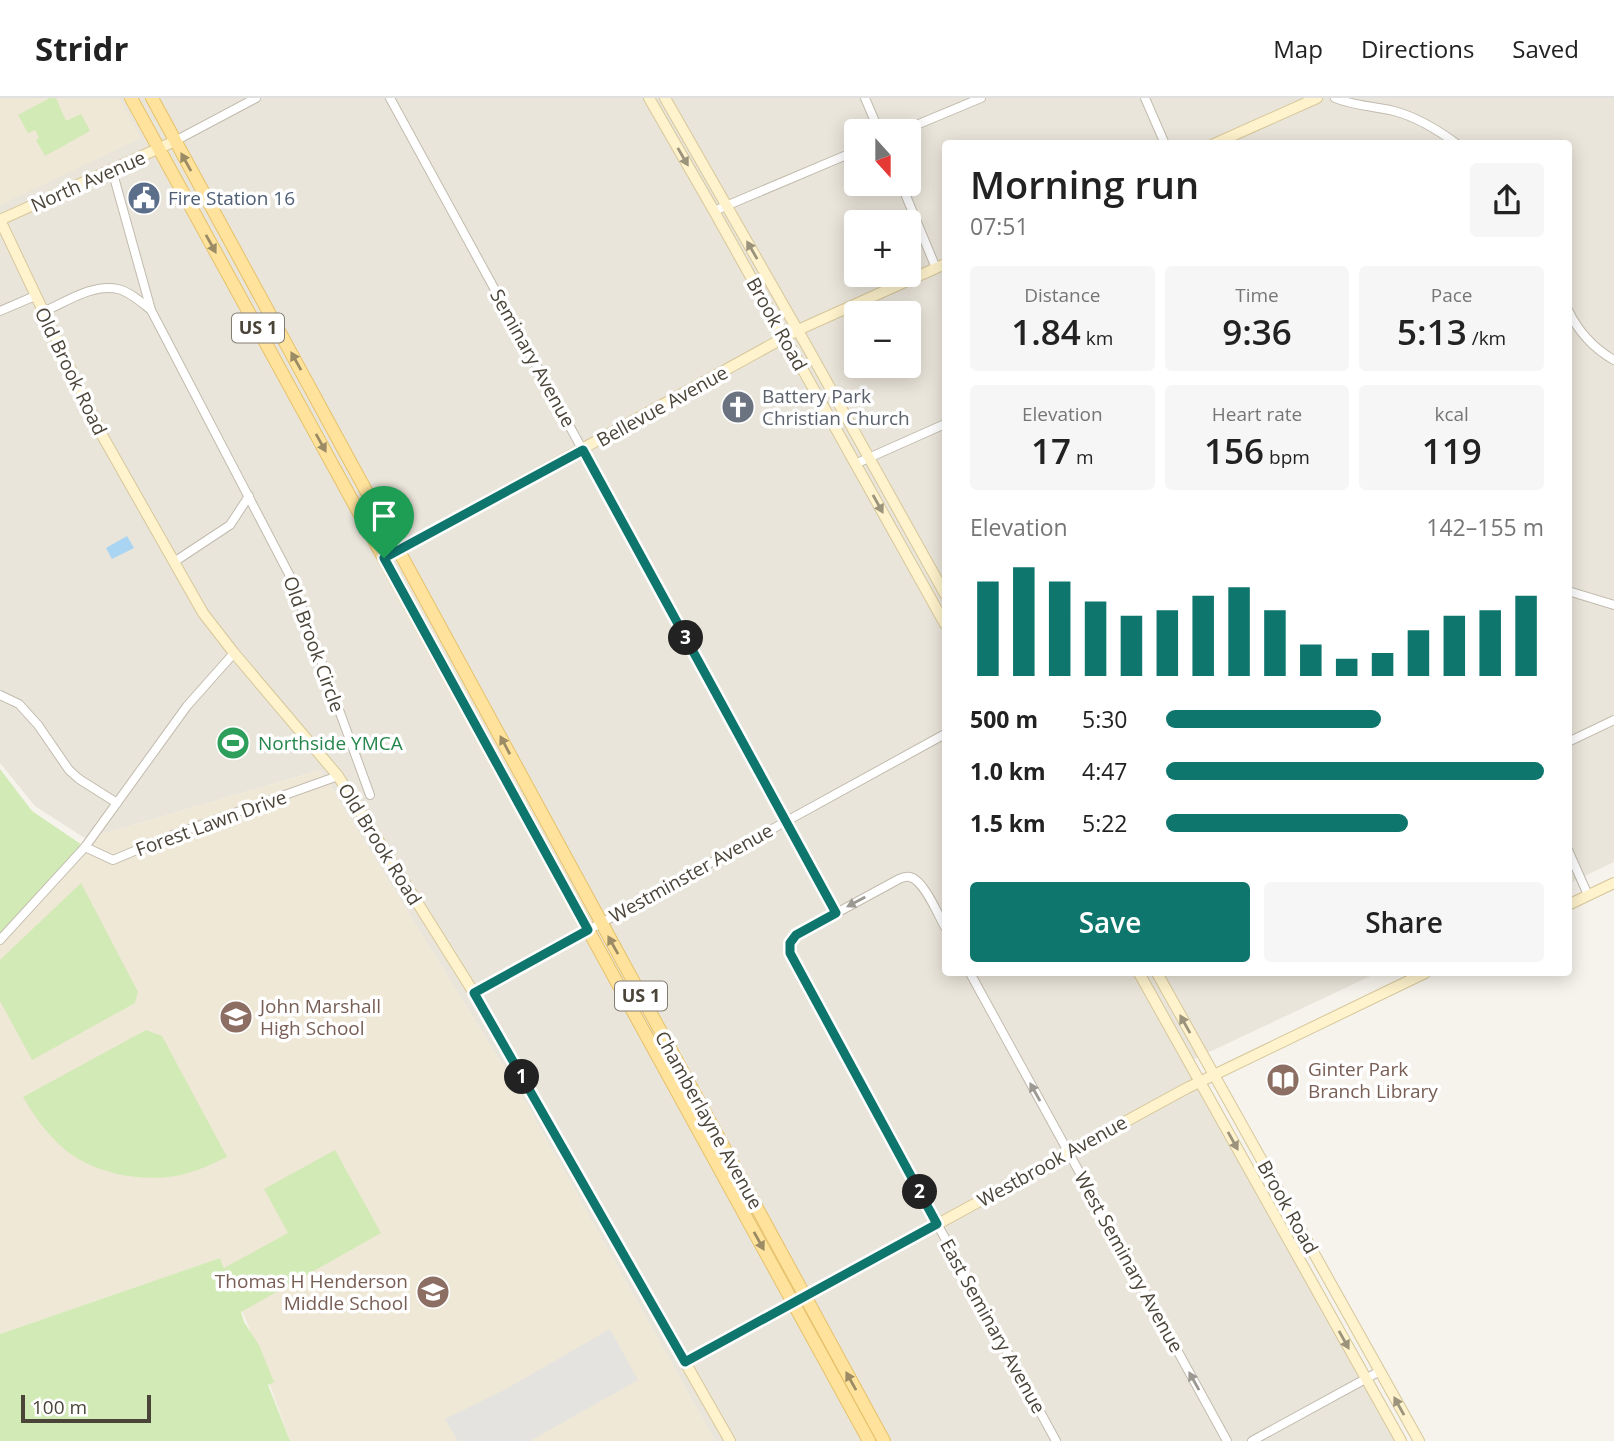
<!DOCTYPE html>
<html lang="en">
<head>
<meta charset="utf-8">
<style>
	:root { --surface:#fff; --page:#f6f6f6; --text:#222; --muted:#767676; --line:#e0e0e0; --accent:#0f766e }
	body { margin:0; font-family:"Open Sans",sans-serif; background:var(--page); color:var(--text); height:100vh; display:flex; flex-direction:column; font-size:26px; white-space:nowrap }
	* { box-sizing:border-box; margin:0 }
	p { font-size:23px; color:var(--muted) }
	.icon { flex:none; width:38px; height:38px; fill:none; stroke:currentColor; stroke-width:2; stroke-linecap:round; stroke-linejoin:round }
	.map { position:relative; flex:1; overflow:hidden }
	.side { position:absolute; left:942px; top:42px; width:630px; height:836px; display:flex; flex-direction:column; background:var(--surface); border-radius:7px; box-shadow:0 4px 18px #0003 }
	.side>* { flex:none }
	.needle { width:46px; rotate:159deg }
	.fabs { position:absolute; left:844px; top:21px; display:grid; gap:14px }
	.fabs a { display:grid; place-items:center; width:77px; height:77px; border-radius:7px; background:var(--surface); box-shadow:0 4px 18px #0003; font-size:35px }
	.scale { position:absolute; left:21px; bottom:18px; width:130px; box-sizing:border-box; padding-left:7px; border:4px solid #4b4439; border-top:0; font-size:19px; line-height:24px; white-space:nowrap; color:#4b4439; -webkit-text-stroke:5px #fff; paint-order:stroke }
	.pin { position:absolute; display:grid; place-items:center; width:60px; height:60px; color:#fff; margin:-72px -30px; border-radius:50% 50% 50% 0; rotate:-45deg; box-shadow:0 0 7px #0007 }
	.pin .icon { rotate:45deg }
	.km { position:absolute; width:35px; height:35px; margin:-18px; border-radius:50%; background:#222; color:#fff; font-size:19px; line-height:35px; text-align:center }
	.round { display:grid; place-items:center; flex:none; width:74px; height:74px; border-radius:7px; background:var(--page) }
	.head { display:flex; align-items:center; justify-content:space-between; height:119px; padding:0 28px }
	h1 { font-size:38px; font-weight:600; line-height:52px }
	.stats { display:grid; grid-template-columns:repeat(3,1fr); gap:10px; height:119px; padding:7px 28px }
	.stats div { display:grid; align-content:center; border-radius:7px; background:var(--page); text-align:center }
	.stats b { font-size:35px; font-weight:600 }
	.stats small { font-size:19px; font-weight:400 }
	.stats p { font-size:19px }
	.chart { height:196px; padding:14px 28px }
	.chart p { display:flex; justify-content:space-between }
	.chart svg { width:100%; height:126px; margin-top:7px; stroke:var(--accent); stroke-width:6 }
	.action { display:flex; gap:14px; margin-top:auto; padding:14px 28px }
	.action a { flex:1; height:80px; border-radius:7px; background:var(--accent); color:#fff; font-size:28px; font-weight:600; line-height:80px; text-align:center }
	.action a+a { background:var(--page); color:var(--text) }
	ul { padding:0 28px; list-style:none; font-size:23px }
	li { display:grid; grid-template-columns:112px 84px 1fr; align-items:center; height:52px }
	li i { height:18px; border-radius:9px; background:var(--accent) }
	header { display:flex; align-items:center; gap:42px; box-sizing:border-box; height:98px; padding:0 35px; background:var(--surface); border-bottom:2px solid var(--line) }
	header strong { font-size:33px }
	nav { display:flex; gap:38px; margin-inline-start:auto; font-size:24px }
	.map>svg:first-child { display:block }
</style>
</head>
<body>
<header>
<strong>Stridr</strong>
<nav><a>Map</a><a>Directions</a><a>Saved</a></nav>
</header>
<div class="map">
<svg width="1614" height="1343" viewBox="0 0 1614 1343">
	<rect width="100%" height="100%" fill="#f6f3ec"/>
	<path fill="#eae5da" fill-rule="evenodd" d="M0,0H1614V764L1568,786V46H945V875H1377L1186,965L1398,1343H715L524,1002L320,672L86,741L35,708L0,665ZM856,33H908V86H856ZM856,124H908V177H856ZM856,215H908V268H856Z"/>
	<g fill="#efe8d6">
		<polygon points="0,0 119,0 141,40 0,107"/>
		<polygon points="320,672 524,1002 715,1343 290,1343 248,1227 220,1160 0,1236 0,837 86,741"/>
	</g>
	<g fill="#d2eab5">
		<polygon points="50,0 56,0 66,23 81,16 90,33 45,58 36,42 39,40 35,32 28,35 18,17"/>
		<polygon points="0,671 32,713 85,749 0,842"/>
		<polygon points="81,785 138,894 135,905 32,962 0,903 0,862"/>
		<path d="M146,932L162,938L227,1059C212,1066 197,1073 181,1077C143,1085 93,1076 63,1050C47,1036 34,1018 23,999Z"/>
		<polygon points="335,1052 381,1135 241,1214 244,1224 259,1247 274,1284 268,1287 290,1343 0,1343 0,1236 220,1160 224,1170 288,1135 264,1091"/>
	</g>
	<polygon fill="#e5e3e0" points="610,1231 638,1282 530,1343 458,1343 445,1321 504,1292"/>
	<polygon fill="#a9d4f2" points="127,438 134,450 112,461 106,450"/>
	<g fill="none" stroke-linecap="round" stroke-linejoin="round">
		<defs>
			<g id="street">
				<polyline points="390,0 836,815"/>
				<polyline points="865,0 879,33"/>
				<polyline points="1145,0 1165,46"/>
				<path d="M1335,0C1354,8 1374,8 1394,13C1417,19 1438,32 1457,46"/>
				<polyline points="902,33 981,0"/>
				<polyline points="175,43 256,0"/>
				<polyline points="112,72 151,212"/>
				<polyline points="901,86 936,170"/>
				<polyline points="714,113 856,53"/>
				<path d="M1568,212C1578,233 1593,250 1614,262"/>
				<polyline points="0,213 35,198"/>
				<path d="M43,214C64,205 93,185 118,191C130,194 141,204 151,212L291,480L370,697"/>
				<polyline points="855,366 945,326"/>
				<polyline points="174,464 230,427 249,398"/>
				<polyline points="1568,493 1614,507"/>
				<polyline points="0,597 19,606 38,627 69,672 79,681 117,705"/>
				<polyline points="1568,644 1614,622"/>
				<polyline points="85,749 113,762 170,738 338,678"/>
				<polyline points="1568,752 1588,797"/>
				<path d="M945,829C938,817 924,782 910,779C906,778 903,779 899,781L796,837C790,843 789,847 790,855L819,910L1056,1343"/>
				<polyline points="0,842 85,749 187,608 234,555"/>
				<polyline points="970,875 1227,1343"/>
				<polyline points="474,895 945,636"/>
				<polyline points="1252,1343 1380,1273"/>
			</g>
			<g id="secondary">
				<polyline points="649,0 714,113 945,526"/>
				<polyline points="665,0 805,245 945,496"/>
				<polyline points="1214,46 1317,0"/>
				<polyline points="0,122 102,337 203,515 234,555 338,678 474,895 730,1343"/>
				<polyline points="0,122 175,43"/>
				<polyline points="384,460 798,232 945,166"/>
				<polyline points="1568,807 1614,785"/>
				<polyline points="1139,875 1401,1343"/>
				<polyline points="1157,875 1419,1343"/>
				<polyline points="685,1264 1187,990 1425,875"/>
			</g>
			<g id="primary">
				<polyline points="131,0 869,1343"/>
				<polyline points="152,0 884,1343"/>
			</g>
		</defs>
		<use href="#street" stroke="#c2bbae" stroke-width="10"/>
		<use href="#secondary" stroke="#d6c79b" stroke-width="12"/>
		<use href="#primary" stroke="#e6c16a" stroke-width="14"/>
		<use href="#street" stroke="#fff" stroke-width="8"/>
		<use href="#secondary" stroke="#fff3cd" stroke-width="10"/>
		<use href="#primary" stroke="#ffe39c" stroke-width="12"/>
	</g>
	<defs><path id="oneway-solid" d="M-6-.8H1V-3.2L6.5 0L1 3.2V.8H-6Z" transform="scale(1.75)"/></defs>
	<g fill="#9c937c">
		<use href="#oneway-solid" transform="translate(683 59) rotate(60)"/>
		<use href="#oneway-solid" transform="translate(752 152) rotate(-120)"/>
		<use href="#oneway-solid" transform="translate(878 406) rotate(61)"/>
		<use href="#oneway-solid" transform="translate(1185 926) rotate(-119)"/>
		<use href="#oneway-solid" transform="translate(1233 1043) rotate(61)"/>
		<use href="#oneway-solid" transform="translate(1344 1242) rotate(61)"/>
		<use href="#oneway-solid" transform="translate(1399 1308) rotate(-119)"/>
	</g>
	<g fill="#9c8c66">
		<use href="#oneway-solid" transform="translate(186 64) rotate(-119)"/>
		<use href="#oneway-solid" transform="translate(211 146) rotate(61)"/>
		<use href="#oneway-solid" transform="translate(296 263) rotate(-119)"/>
		<use href="#oneway-solid" transform="translate(321 345) rotate(61)"/>
		<use href="#oneway-solid" transform="translate(505 647) rotate(-118)"/>
		<use href="#oneway-solid" transform="translate(613 847) rotate(-119)"/>
		<use href="#oneway-solid" transform="translate(759 1143) rotate(61)"/>
		<use href="#oneway-solid" transform="translate(851 1283) rotate(-119)"/>
	</g>
	<g fill="#9c9892">
		<use href="#oneway-solid" transform="translate(856 804) rotate(152)"/>
		<use href="#oneway-solid" transform="translate(1035 994) rotate(-119)"/>
		<use href="#oneway-solid" transform="translate(1194 1283) rotate(-119)"/>
	</g>
	<g fill="none" stroke-linecap="round" stroke-linejoin="round">
		<defs>
			<polygon id="route" points="583,352 836,815 796,837 790,845 790,855 937,1126 685,1264 474,895 588,832 384,460"/>
		</defs>
		<use href="#route" stroke="#fff" stroke-width="14"/>
		<use href="#route" stroke="#0f766e" stroke-width="9"/>
	</g>
	<defs>
		<symbol id="civic-disc" viewBox="-11 -11 22 22"><circle r="9.5" fill="#5c6f8a" stroke="#fff"/><path d="M-.6-6.5H3V-4.5H.6V-3L4-1V1h2V6H-6V1h2V-1L-.6-3ZM-1.2 2.5V6h2.4V2.5Z" fill="#fff"/></symbol>
		<symbol id="church-disc" viewBox="-11 -11 22 22"><circle r="9.5" fill="#6b7280" stroke="#fff"/><path d="M-1.2-6h2.4v3.5h3.3v2.4h-3.3V6h-2.4V-.1h-3.3v-2.4h3.3Z" fill="#fff"/></symbol>
		<symbol id="stadium-disc" viewBox="-11 -11 22 22"><circle r="9.5" fill="#2e9e5b" stroke="#fff"/><path d="M0-5a6.5 5 0 1 0 0 10a6.5 5 0 1 0 0-10ZM-3.5-1.8h7v3.6h-7Z" fill="#fff"/></symbol>
		<symbol id="school-disc" viewBox="-11 -11 22 22"><circle r="9.5" fill="#8d6e63" stroke="#fff"/><path d="M0-5L7-2L0 1L-7-2ZM-4 1L0 2.5L4 1V4Q0 6-4 4Z" fill="#fff"/></symbol>
		<symbol id="library-disc" viewBox="-11 -11 22 22"><circle r="9.5" fill="#8d6e63" stroke="#fff"/><path d="M-6-4Q-3-5.5-.7-3.5V5Q-3 3-6 4ZM6-4Q3-5.5 .7-3.5V5Q3 3 6 4Z" fill="#fff"/></symbol>
	</defs>
	<g fill-rule="evenodd">
		<use href="#civic-disc" x="125" y="81" width="38" height="38"/>
		<use href="#church-disc" x="719" y="290" width="38" height="38"/>
		<use href="#stadium-disc" x="214" y="626" width="38" height="38"/>
		<use href="#school-disc" x="217" y="900" width="38" height="38"/>
		<use href="#library-disc" x="1264" y="963" width="38" height="38"/>
		<use href="#school-disc" x="414" y="1175" width="38" height="38"/>
	</g>
	<g text-anchor="middle" stroke-width="7" stroke-linejoin="round" paint-order="stroke">
		<g fill="#fff" stroke="#817c74" stroke-width="2">
			<rect x="232" y="215.5" width="52" height="29" rx="5"/>
			<rect x="615" y="883.5" width="52" height="29" rx="5"/>
		</g>
		<g font-size="18" font-weight="bold" fill="#4b4439">
			<text x="258" y="236">US 1</text>
			<text x="641" y="904">US 1</text>
		</g>
		<g font-size="19" fill="#4b4439" stroke="#fff">
			<text transform="translate(88 83) rotate(-24)" y="7">North Avenue</text>
			<text transform="translate(777 226) rotate(61)" y="7">Brook Road</text>
			<text transform="translate(533 260) rotate(61)" y="7">Seminary Avenue</text>
			<text transform="translate(71 273) rotate(64)" y="7">Old Brook Road</text>
			<text transform="translate(662 308) rotate(-29)" y="7">Bellevue Avenue</text>
			<text transform="translate(314 546) rotate(70)" y="7">Old Brook Circle</text>
			<text transform="translate(211 725) rotate(-20)" y="7">Forest Lawn Drive</text>
			<text transform="translate(380 746) rotate(58)" y="7">Old Brook Road</text>
			<text transform="translate(691 775) rotate(-29)" y="7">Westminster Avenue</text>
			<text transform="translate(709 1022) rotate(61)" y="7">Chamberlayne Avenue</text>
			<text transform="translate(1052 1063) rotate(-29)" y="7">Westbrook Avenue</text>
			<text transform="translate(1288 1109) rotate(61)" y="7">Brook Road</text>
			<text transform="translate(1129 1164) rotate(61)" y="7">West Seminary Avenue</text>
			<text transform="translate(993 1228) rotate(61)" y="7">East Seminary Avenue</text>
		</g>
		<g font-size="19" fill="#4e5e75" stroke="#fff" text-anchor="start">
			<text x="168" y="107">Fire Station 16</text>
		</g>
		<g font-size="19" fill="#5b616d" stroke="#fff" text-anchor="start">
			<text x="762" y="305">Battery Park<tspan x="762" dy="22">Christian Church</tspan></text>
		</g>
		<g font-size="19" fill="#27864d" stroke="#fff" text-anchor="start">
			<text x="258" y="652">Northside YMCA</text>
		</g>
		<g font-size="19" fill="#785e54" stroke="#fff" text-anchor="start">
			<text x="260" y="915">John Marshall<tspan x="260" dy="22">High School</tspan></text>
			<text x="1308" y="978">Ginter Park<tspan x="1308" dy="22">Branch Library</tspan></text>
			<text x="408" y="1190" text-anchor="end">Thomas H Henderson<tspan x="408" dy="22">Middle School</tspan></text>
		</g>
	</g>
</svg>
<div class="fabs">
<a><svg class="needle" viewBox="-14 -14 28 28"><path d="M0-13l5 13h-10z" fill="#e53935"/><path d="M0 13l5-13h-10z" fill="#767676"/></svg></a>
<a>+</a>
<a>−</a>
</div>
<div class="scale">100 m</div>
<div class="pin" style="left:384px;top:460px;background:#1e9e55"><svg class="icon" aria-label="arrive" viewBox="0 0 24 24"><path d="M6 21V4h12l-3 4 3 4H6"/></svg></div>
<b class="km" style="left:522px;top:979px">1</b>
<b class="km" style="left:920px;top:1094px">2</b>
<b class="km" style="left:686px;top:540px">3</b>
<section class="side">
<div class="head"><div><h1>Morning run</h1><p>07:51</p></div><a class="round"><svg class="icon" aria-label="share" viewBox="0 0 24 24"><path d="M12 15V3M7 8l5-5 5 5M5 13v7h14v-7"/></svg></a></div>
<div class="stats">
<div><p>Distance</p><b>1.84<small> km</small></b></div>
<div><p>Time</p><b>9:36</b></div>
<div><p>Pace</p><b>5:13<small> /km</small></b></div>
</div>
<div class="stats">
<div><p>Elevation</p><b>17<small> m</small></b></div>
<div><p>Heart rate</p><b>156<small> bpm</small></b></div>
<div><p>kcal</p><b>119</b></div>
</div>
<div class="chart"><p><span>Elevation</span>142–155 m</p>
<svg viewBox="0 0 160 44" preserveAspectRatio="none"><path d="M5 44V11M15 44V6M25 44V11M35 44V18M45 44V23M55 44V21M65 44V16M75 44V13M85 44V21M95 44V33M105 44V38M115 44V36M125 44V28M135 44V23M145 44V21M155 44V16"/></svg>
</div>
<ul>
<li><b>500 m</b>5:30<i style="width:57%"></i></li>
<li><b>1.0 km</b>4:47<i style="width:100%"></i></li>
<li><b>1.5 km</b>5:22<i style="width:64%"></i></li>
</ul>
<div class="action"><a>Save</a><a>Share</a></div>
</section>
</div>
</body>
</html>
